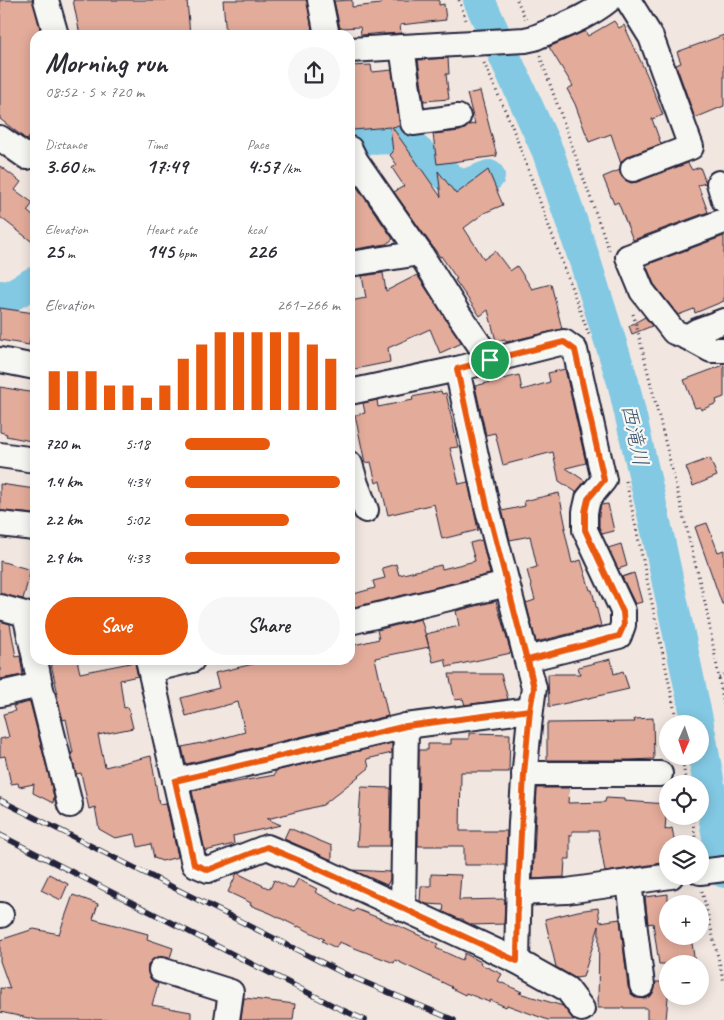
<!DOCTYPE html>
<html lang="en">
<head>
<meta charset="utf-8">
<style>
	:root { --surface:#fff; --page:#f7f7f7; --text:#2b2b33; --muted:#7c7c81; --accent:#ea580c }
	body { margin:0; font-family:Caveat,"Klee One",sans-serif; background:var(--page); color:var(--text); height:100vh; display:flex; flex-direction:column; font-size:19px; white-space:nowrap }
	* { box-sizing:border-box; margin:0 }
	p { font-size:16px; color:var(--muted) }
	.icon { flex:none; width:28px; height:28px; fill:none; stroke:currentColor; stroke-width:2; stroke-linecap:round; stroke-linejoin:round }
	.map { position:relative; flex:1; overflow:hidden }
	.details { position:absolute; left:30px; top:30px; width:325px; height:635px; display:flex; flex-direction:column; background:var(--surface); border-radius:15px; box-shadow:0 2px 12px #0003 }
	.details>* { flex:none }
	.needle { width:32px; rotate:183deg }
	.controls { position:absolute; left:659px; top:715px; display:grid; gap:10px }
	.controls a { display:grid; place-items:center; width:50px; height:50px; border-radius:50%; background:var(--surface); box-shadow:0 2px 12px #0003; font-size:25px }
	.pin { position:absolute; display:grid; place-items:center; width:42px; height:42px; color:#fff; margin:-21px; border:2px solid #fff; border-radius:50%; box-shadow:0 1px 5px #0007 }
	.round { display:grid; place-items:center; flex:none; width:52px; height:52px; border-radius:26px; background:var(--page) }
	.headline { display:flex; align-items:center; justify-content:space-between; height:85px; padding:0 15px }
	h1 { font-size:28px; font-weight:700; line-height:38px }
	.stats { display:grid; grid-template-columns:repeat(3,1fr); gap:8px; height:85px; padding:5px 15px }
	.stats div { display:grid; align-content:center }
	.stats b { font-size:21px; font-weight:700 }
	.stats small { font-size:14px; font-weight:400 }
	.stats p { font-size:14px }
	.chart { height:140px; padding:10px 15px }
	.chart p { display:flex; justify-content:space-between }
	.chart svg { width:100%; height:90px; margin-top:5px; stroke:var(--accent); stroke-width:6 }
	.cta { display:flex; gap:10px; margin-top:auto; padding:10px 15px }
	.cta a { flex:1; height:58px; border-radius:30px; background:var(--accent); color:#fff; font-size:20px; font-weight:700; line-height:58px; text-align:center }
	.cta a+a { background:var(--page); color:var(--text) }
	ul { padding:0 15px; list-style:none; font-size:16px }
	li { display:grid; grid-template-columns:80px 60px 1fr; align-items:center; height:38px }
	li i { height:12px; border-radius:6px; background:var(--accent) }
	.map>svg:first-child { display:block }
</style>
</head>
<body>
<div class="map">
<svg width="724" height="1020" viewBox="0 0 724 1020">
	<rect width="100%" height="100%" fill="#f2e7e0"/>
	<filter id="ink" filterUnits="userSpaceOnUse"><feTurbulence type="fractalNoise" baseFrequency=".02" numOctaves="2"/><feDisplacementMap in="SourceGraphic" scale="10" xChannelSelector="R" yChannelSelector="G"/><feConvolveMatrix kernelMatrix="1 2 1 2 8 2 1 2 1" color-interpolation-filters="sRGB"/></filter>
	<g filter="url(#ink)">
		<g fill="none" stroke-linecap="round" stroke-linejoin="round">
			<g stroke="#83c9e4" stroke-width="32">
				<polyline points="479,0 548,152 585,261 623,382 659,540 698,724"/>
				<polyline points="361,139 401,138 457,184 465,185 489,176"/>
				<polyline points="0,296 8,297 35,282"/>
				<polyline points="700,734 724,872"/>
			</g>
		</g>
		<g fill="#e3ab9a" stroke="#22223b">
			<polygon points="0,0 33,0 41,33 35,34 35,130 27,140 0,119"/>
			<polygon points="73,0 187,0 190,35 80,35"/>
			<polygon points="223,0 307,0 313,35 226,35"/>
			<polygon points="352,0 352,7 381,4 380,0 439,0 439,5 444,4 446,20 400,25 401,33 384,34 384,33 361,35 360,27 340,28 334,1"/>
			<polygon points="614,21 619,28 624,25 647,75 663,115 652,119 661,144 628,156 623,160 621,164 611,134 589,142 575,104 567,89 573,86 549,47 585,31 588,36"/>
			<polygon points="724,35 724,106 695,118 676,65 681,63 677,52"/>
			<polygon points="448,58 449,74 446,74 449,99 424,101 418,60"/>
			<polygon points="371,65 372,72 392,70 400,126 392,127 441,197 438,171 456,194 488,170 503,205 484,213 464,228 484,259 495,251 510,271 517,266 532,289 551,284 562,329 506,342 505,339 496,341 488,310 480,316 455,280 457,279 441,256 440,257 394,192 404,186 392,168 397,165 390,155 393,152 390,127 353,130 350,103 350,66"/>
			<polygon points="480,91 497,156 437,164 433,134 460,131 466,128 469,125 475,124 467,94"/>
			<polygon points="688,163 692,170 700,167 706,183 698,185 708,212 633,240 618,202 614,204 603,177 620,170 620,174 625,180 631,183 637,182"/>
			<polygon points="0,166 21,182 15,190 33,203 27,211 35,218 35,244 0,217"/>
			<polygon points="350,177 393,239 386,244 350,250"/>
			<polygon points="724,236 724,301 695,313 694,309 678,315 654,284 646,265"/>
			<polygon points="383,273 386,291 417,275 462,343 440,353 430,329 388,348 390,362 350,370 350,301 366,298 362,276"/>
			<polygon points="0,308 34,313 29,345 0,340"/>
			<polygon points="645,317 652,326 632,334 629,326"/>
			<polygon points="724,365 724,397 716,400 717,403 701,410 700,407 695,408 684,380"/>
			<polygon points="565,369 586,463 566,468 585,481 576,492 559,481 553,452 503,465 495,433 486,435 475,386 519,375 522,390 550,382 548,373"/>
			<polygon points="0,387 35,393 35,420 31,441 6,436 7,434 0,432"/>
			<polygon points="441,391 442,394 446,393 458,447 450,448 459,484 468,482 478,530 442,539 434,504 388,515 380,481 376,483 371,462 365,463 355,415 365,413 363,403 377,400 378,407 413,400 412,397"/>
			<polygon points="710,458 717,476 693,486 686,467"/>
			<polygon points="0,484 35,489 35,514 0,511"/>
			<polygon points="559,493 566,528 564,528 572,563 581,560 590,590 592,590 601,626 536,642 526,603 535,600 527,570 537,567 530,536 510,540 502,511 525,506 524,501"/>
			<polygon points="608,504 614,531 602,534 599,527 599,514 601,505"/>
			<polygon points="707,523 718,552 724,550 724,604 722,604 695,527"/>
			<polygon points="482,540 490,574 350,608 350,595 375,588 373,581 385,578 382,568 396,564 399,575 441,565 442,569 475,561 470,543"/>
			<polygon points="621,544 627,566 618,569 608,548"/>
			<polygon points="0,561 31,570 23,599 0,594"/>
			<polygon points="634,573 642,602 635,604 622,577"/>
			<polygon points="496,601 511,653 447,667 445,659 433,662 429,647 375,658 388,716 186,764 182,747 201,743 201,744 245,732 238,702 186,716 181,698 219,688 215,673 270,660 350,660 350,646 379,639 377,630 421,619 429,647 426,634 459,626 456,611"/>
			<polygon points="0,621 10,624 16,657 20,656 23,675 0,679"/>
			<polygon points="611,659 614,674 623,671 629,689 549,707 548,674 580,674 578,667"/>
			<polygon points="50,660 77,660 80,673 135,662 138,676 120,680 124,708 128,707 133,728 98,735 105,767 151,756 159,804 166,803 178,857 162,861 154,858 151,844 138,847 135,834 115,838 99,829 95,807 89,809 81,773 76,774 71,753 73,753 66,719 63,720 56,694 58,694"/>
			<polygon points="449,674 501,674 508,699 465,705 463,699 455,700"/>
			<polygon points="30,702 54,796 53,803 33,793 34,784 19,787 18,783 11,784 5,756 0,757 0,739 9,737 3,714 15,711 13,706"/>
			<polygon points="653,718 654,759 629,760 547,760 547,723 635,722 634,719"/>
			<polygon points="469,733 510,734 509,772 461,772 460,831 507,831 506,865 464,865 464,846 418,846 419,750 428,750 428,744 451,744 451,739 469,739"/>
			<polygon points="392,743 392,753 367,759 369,768 323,805 267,819 281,825 233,836 234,844 205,851 192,791 214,786 275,775 275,771"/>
			<polygon points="361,787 391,788 390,846 357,846"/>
			<polygon points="537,788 569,788 568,803 605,802 606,798 624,799 624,801 667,804 665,830 672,828 675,844 668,844 668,862 605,872 598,831 572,831 572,835 570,835 570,859 565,859 564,877 533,879"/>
			<polygon points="289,828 332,846 332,860 284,839"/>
			<polygon points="352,870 390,872 390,879 387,885"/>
			<polygon points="237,873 270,889 274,880 293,889 298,879 317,889 315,892 354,912 356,909 399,926 438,944 436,948 462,960 464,956 464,953 481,962 480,964 502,974 498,981 522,992 519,993 563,1006 574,1020 548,1020 507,1005 506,1007 490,1000 489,1002 466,993 465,995 451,988 452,987 395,960 394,963 339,942 336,948 322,941 324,939 298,926 298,927 270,913 250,905 251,903 228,892"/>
			<polygon points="49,874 68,884 61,900 41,890"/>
			<polygon points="431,874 461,875 459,900 505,899 504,924 472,925 464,921 463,919 459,919 443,912 444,905 426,904 420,901 421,886 431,886"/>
			<polygon points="668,894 668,936 691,936 695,964 659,964 653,923 648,924 645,897"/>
			<polygon points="73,895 98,904 93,919 148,934 147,939 173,948 170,958 165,957 158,957 152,960 148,965 148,972 151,979 158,984 152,1005 191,1012 191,1020 38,1020 0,1012 0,988 10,989 0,961 0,940 34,929 59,934"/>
			<polygon points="598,908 600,922 620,919 628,987 631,994 637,998 644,999 651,996 654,991 656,982 668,982 668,997 666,1020 647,1019 647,1008 598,1008 599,926 583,977 575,978 556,967 545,919 578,911"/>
			<polygon points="244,998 295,1004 293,1020 241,1020"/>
		</g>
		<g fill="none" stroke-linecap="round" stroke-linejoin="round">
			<defs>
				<g id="minor">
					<polyline points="46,0 56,35"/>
					<polyline points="320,0 327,35"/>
					<polyline points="628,0 651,37 691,147 633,169"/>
					<polyline points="402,47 413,123 458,117"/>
					<path d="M350,50L525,40L534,38C560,27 587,18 609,0"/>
					<polyline points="0,138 27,157"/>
					<polyline points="350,149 356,161 420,253 457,312 490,360"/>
					<polyline points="719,183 724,200"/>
					<polyline points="350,264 420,253"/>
					<polyline points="724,321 697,331 687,337 711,350 724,350"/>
					<polyline points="687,337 674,332 642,291 628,257 724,221"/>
					<polyline points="0,360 35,367"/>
					<path d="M457,369L487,506L534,688C527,733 524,778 521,823C519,869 518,915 517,961"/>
					<polyline points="350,392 457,369 564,342 575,350 604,480 588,499 585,512 585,530 623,611 623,625 619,636 527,659"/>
					<polyline points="0,455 35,460"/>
					<polyline points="350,464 356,484 366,510"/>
					<polyline points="0,524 35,528"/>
					<polyline points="0,607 25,614 35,658"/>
					<polyline points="350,622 507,584"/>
					<polyline points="35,660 40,685 70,805"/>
					<polyline points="148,660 194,864 208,870 267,847 312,866 517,961 567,989 582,1009"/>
					<polyline points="151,670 192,660"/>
					<polyline points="0,694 40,685"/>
					<polyline points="524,774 660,774"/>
					<polyline points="175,781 406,726 530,710"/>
					<polyline points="700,872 724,869"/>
					<polyline points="629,883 642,985"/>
					<polyline points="518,893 567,891 671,876"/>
					<polyline points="403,909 406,726"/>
					<polyline points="0,915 1,915"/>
					<polyline points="161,970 231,992 227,1020"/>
				</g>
			</defs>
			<use href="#minor" stroke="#22223b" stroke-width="28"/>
			<g stroke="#22223b" stroke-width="3" stroke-dasharray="1 4" stroke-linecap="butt">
				<polyline points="459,0 467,23"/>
				<polyline points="517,0 526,20"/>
				<polyline points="540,56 609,250"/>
				<polyline points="484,63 512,126 589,335"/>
				<polyline points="633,314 636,324 706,607 724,705"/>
				<polyline points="626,481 672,697 677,724"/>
				<polyline points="719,678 724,675"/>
				<polyline points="682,756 686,784"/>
				<polyline points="692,816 696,844"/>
				<polyline points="702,891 724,982"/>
			</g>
			<use href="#minor" stroke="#f6f6f2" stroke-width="24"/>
			<defs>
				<g id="rail">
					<polyline points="0,800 345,974 454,1020"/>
					<polyline points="0,835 336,1007 365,1020"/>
				</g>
			</defs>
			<use href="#rail" stroke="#22223b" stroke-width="5.5"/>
			<use href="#rail" stroke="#f6f6f2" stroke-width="4" stroke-dasharray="11" stroke-linecap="butt"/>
		</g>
	</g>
	<g fill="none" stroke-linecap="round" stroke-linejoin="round" filter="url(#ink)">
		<defs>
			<polyline id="route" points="490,360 457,369 487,506 534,688 530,710 406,726 175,781 194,864 208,870 267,847 312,866 517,961 518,893 524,774 530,710 534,688 528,660 619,636 624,625 623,612 585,530 585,512 588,499 604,480 575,350 564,342 490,360"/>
		</defs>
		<use href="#route" stroke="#fff" stroke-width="10"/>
		<use href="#route" stroke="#ea580c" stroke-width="6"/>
	</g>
	<g text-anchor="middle" stroke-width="4.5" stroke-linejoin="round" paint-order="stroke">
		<g font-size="21" font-style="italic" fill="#3f546e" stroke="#f6f6f2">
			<text transform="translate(635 435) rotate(78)" y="7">西滝川</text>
		</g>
	</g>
</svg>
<div class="controls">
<a><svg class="needle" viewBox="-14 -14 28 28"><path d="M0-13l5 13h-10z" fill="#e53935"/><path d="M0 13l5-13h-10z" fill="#7c7c81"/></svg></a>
<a><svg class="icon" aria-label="locate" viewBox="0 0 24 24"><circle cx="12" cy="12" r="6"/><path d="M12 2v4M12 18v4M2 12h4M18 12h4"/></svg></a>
<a><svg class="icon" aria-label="layers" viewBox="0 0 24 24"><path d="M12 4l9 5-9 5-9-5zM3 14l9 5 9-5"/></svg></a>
<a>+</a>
<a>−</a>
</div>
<div class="pin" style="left:490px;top:360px;background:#1e9e55"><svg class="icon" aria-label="arrive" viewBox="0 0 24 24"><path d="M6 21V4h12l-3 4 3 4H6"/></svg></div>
<section class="details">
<div class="headline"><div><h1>Morning run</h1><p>08:52 · 5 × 720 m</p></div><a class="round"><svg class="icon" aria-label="share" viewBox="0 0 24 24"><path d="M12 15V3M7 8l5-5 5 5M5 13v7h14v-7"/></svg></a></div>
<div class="stats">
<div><p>Distance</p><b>3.60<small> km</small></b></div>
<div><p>Time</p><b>17:49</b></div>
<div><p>Pace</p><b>4:57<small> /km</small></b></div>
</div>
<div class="stats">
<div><p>Elevation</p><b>25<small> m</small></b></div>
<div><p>Heart rate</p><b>145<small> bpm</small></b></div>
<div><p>kcal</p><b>226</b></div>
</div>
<div class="chart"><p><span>Elevation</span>261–266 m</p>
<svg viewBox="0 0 160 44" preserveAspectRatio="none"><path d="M5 44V25M15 44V25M25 44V25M35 44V32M45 44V32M55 44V38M65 44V32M75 44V19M85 44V12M95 44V6M105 44V6M115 44V6M125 44V6M135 44V6M145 44V12M155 44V19"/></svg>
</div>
<ul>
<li><b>720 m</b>5:18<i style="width:55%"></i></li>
<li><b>1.4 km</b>4:34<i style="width:100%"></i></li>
<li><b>2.2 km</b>5:02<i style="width:67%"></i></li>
<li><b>2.9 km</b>4:33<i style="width:100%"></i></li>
</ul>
<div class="cta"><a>Save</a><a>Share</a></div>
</section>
</div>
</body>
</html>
